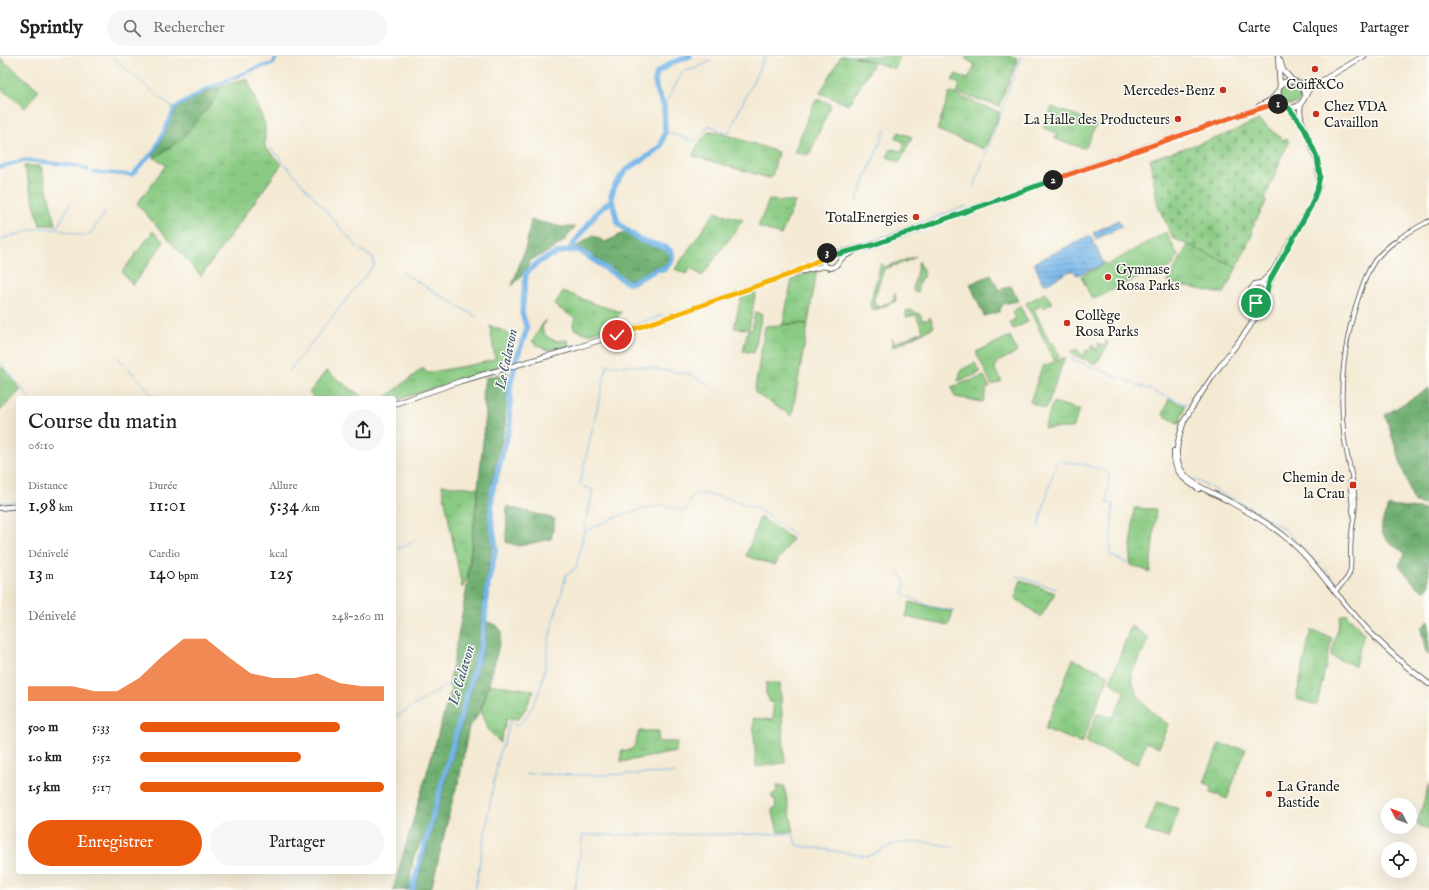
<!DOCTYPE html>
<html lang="fr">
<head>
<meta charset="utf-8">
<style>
	:root { --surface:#fff; --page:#f6f6f6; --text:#202124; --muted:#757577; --line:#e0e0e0; --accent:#ea580c }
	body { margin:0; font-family:"IM FELL English",serif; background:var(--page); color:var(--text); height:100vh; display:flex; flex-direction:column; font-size:15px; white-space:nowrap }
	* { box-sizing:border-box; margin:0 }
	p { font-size:13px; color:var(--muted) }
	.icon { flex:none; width:22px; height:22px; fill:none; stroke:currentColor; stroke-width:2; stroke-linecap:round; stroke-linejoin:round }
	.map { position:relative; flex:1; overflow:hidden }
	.sheet { position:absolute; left:16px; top:340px; width:380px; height:478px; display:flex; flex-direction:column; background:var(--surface); border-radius:4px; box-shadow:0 4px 16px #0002 }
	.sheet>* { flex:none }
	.needle { width:26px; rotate:311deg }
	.tools { position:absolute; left:1381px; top:742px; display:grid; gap:8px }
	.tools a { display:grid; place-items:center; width:36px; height:36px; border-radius:50%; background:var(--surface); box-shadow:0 4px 16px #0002; font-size:20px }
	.pin { position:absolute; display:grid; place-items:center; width:34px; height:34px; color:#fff; margin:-17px; border:2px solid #fff; border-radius:50%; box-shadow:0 1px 4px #0007 }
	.km { position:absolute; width:20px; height:20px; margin:-10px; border-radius:50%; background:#222; color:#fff; font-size:11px; line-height:20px; text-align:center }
	.round { display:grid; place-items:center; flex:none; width:42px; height:42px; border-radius:21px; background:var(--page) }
	.head { display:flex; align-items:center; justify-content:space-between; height:68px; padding:0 12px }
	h1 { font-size:22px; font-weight:600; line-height:30px }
	.metrics { display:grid; grid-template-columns:repeat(3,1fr); gap:6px; height:68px; padding:4px 12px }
	.metrics div { display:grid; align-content:center }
	.metrics b { font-size:20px; font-weight:600 }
	.metrics small { font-size:11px; font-weight:400 }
	.metrics p { font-size:11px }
	.chart { height:112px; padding:8px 12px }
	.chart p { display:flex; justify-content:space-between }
	.chart svg { width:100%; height:72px; margin-top:4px; fill:var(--accent); opacity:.7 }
	.action { display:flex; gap:8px; margin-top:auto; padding:8px 12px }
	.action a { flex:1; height:46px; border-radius:24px; background:var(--accent); color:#fff; font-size:16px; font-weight:600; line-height:46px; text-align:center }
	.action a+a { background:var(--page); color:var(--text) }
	ul { padding:0 12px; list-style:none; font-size:13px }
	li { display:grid; grid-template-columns:64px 48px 1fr; align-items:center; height:30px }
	li i { height:10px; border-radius:5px; background:var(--accent) }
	header { display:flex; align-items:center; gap:24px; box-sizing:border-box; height:56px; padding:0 20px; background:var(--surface); border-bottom:1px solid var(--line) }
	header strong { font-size:19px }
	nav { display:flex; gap:22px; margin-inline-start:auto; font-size:14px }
	.search { width:280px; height:36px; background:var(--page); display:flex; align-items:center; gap:10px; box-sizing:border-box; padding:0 14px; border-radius:22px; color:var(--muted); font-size:15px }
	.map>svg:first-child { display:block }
</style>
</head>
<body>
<header>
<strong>Sprintly</strong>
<div class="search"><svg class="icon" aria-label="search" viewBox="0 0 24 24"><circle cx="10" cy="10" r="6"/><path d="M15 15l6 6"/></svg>Rechercher</div>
<nav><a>Carte</a><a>Calques</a><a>Partager</a></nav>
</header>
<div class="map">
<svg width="1429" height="834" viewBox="0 0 1429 834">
	<defs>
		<pattern id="grass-tufts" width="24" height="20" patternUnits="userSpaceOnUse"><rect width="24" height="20" fill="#8acb83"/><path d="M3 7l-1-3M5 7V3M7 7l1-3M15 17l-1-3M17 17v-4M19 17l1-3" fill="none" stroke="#76ae71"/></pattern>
		<pattern id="forest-crowns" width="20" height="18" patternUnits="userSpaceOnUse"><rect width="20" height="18" fill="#6faf71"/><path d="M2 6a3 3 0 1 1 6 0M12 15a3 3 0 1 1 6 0" fill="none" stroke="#5a8e5c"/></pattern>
		<pattern id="cemetery-stones" width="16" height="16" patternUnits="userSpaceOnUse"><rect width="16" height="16" fill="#8acb83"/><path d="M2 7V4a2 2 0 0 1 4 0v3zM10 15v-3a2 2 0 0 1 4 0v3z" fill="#76ae71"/></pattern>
		<pattern id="water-rules" width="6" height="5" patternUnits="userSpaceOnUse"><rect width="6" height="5" fill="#73b5e8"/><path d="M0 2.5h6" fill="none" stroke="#639bc6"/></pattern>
	</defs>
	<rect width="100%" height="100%" fill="#fdfcf7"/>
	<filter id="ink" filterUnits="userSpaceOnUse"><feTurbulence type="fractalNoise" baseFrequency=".025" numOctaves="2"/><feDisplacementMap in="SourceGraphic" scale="8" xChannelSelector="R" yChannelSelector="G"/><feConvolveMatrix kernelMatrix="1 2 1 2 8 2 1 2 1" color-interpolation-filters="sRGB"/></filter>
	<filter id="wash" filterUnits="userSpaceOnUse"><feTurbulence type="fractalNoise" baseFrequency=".012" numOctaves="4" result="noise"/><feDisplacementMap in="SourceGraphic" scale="16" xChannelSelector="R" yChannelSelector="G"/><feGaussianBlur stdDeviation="0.9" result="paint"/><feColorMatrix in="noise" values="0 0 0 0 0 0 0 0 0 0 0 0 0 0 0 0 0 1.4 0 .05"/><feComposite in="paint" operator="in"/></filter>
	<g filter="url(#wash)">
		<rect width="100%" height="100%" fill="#f4ead4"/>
		<g fill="url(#grass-tufts)" stroke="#537450">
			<polygon points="841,0 853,0 874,7 849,49 820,37"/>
			<polygon points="855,0 900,0 895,13"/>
			<polygon points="967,0 1012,0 1017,2 1016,8 999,50 957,37 960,29 952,24 956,18 968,23 975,9 965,2"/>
			<polygon points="247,22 265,69 265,91 282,108 201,220 137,148 166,109 154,102 171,91 219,38 220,31"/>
			<circle cx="1291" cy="38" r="11"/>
			<polygon points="950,36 1000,57 984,93 937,74"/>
			<polygon points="819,43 831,48 810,97 807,99 794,96 815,45"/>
			<polygon points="1052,51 1094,66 1096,69 1086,91 1083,92 1055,83 1057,77 1043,72"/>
			<polygon points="711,75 727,79 778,96 772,121 769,122 693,100 697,90 708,76"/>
			<polygon points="899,76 912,81 900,106 887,101 891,93 901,95 905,87 895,82"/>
			<polygon points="24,110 41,110 56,169 40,169"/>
			<polygon points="769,144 795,146 781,179 758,171"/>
			<polygon points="715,156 743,164 702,220 691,212 686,218 675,213"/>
			<polygon points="153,175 164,186 133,229 122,216"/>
			<polygon points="1188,189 1237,211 1224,237 1216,237 1167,226"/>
			<path d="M916,200C907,207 895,209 884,213L874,243L877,251L893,245L895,237L896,245L878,253H871L870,248L881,207L885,211Z"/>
			<polygon points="919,205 925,220 921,222 918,231 918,236 914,236 913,233"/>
			<polygon points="817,214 808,267 783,268 792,223"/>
			<polygon points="563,235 592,247 621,256 612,270 588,278 574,273 573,268 575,262 554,249"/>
			<polygon points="756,235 749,273 734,272 741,241"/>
			<polygon points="1045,237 1052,247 1043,253 1042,250 1034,253 1050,287 1053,286 1060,300 1054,304 1026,247"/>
			<polygon points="1020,250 1028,266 1013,273 1010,266 1015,263 1012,256"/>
			<polygon points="911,254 921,259 922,264 928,264 930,261 934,271 893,291 892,282 895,287 923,275 916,259 906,261 906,255"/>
			<polygon points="755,256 762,258 754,297 743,295 748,274 752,274"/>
			<path d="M545,264L542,273C547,284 556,286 567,284L570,289L547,294L532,286Z"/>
			<polygon points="799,268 808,268 792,360 758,339 755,336 755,332 765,270"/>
			<path d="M490,270L500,273L511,280L502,310L394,345V342H385L423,312L427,317C450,312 473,310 495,303Z"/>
			<polygon points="1010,280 1017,296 996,307 995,314 1002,325 992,329 976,296"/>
			<polygon points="1106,284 1108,289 1096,308 1071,298 1071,295 1077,293 1083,299 1087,297 1085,294 1088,295 1092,293 1091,291 1094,290 1095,293 1099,292 1098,287 1102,290 1106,289"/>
			<polygon points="1065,301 1046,353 1030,346 1042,311"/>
			<polygon points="975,307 980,316 978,318 958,325 961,314"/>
			<polygon points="2,311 21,334 0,355 0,313"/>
			<polygon points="326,315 364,342 314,342 309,337"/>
			<polygon points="984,320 990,331 987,331 983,346 955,341 951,331"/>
			<polygon points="1169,343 1185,350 1179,368 1163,359"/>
			<polygon points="1053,346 1080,354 1072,372 1044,372"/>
			<polygon points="442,429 478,432 467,523 462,532"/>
			<polygon points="1134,452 1156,453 1150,516 1131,509 1130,503"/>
			<polygon points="760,461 792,483 775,509 746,500"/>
			<polygon points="1021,524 1055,537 1041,561 1015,542"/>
			<polygon points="910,546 953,556 948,570 906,561"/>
			<polygon points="1346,558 1364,577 1355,610 1331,600 1341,560"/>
			<path d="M1131,570L1149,582L1132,617C1130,639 1152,657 1168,668L1159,692L1146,686L1138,708L1089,688L1086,685L1097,658L1113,661L1125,636L1110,626Z"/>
			<polygon points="1311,574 1332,582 1317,649 1296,643"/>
			<polygon points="1073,603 1109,619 1082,687 1045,673"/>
			<polygon points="766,627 780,627 785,707 756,711 753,662 773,664 773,647 770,646 766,637"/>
			<polygon points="489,628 534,634 526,652 518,663 507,662 500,687 488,673 481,655"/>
			<polygon points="639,675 659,675 658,686 677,686 676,696 621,706 621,695 630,694 635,689"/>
			<polygon points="1219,688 1246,693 1227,743 1211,736 1212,730 1204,727"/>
			<polygon points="1429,728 1429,774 1417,768"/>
			<polygon points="777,730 784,730 794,776 778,776 772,753 776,752 775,743 773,743 771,740 777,735"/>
			<polygon points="1157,746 1179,753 1168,782 1145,775"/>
		</g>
		<g fill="url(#forest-crowns)" stroke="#466646">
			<polygon points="220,31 219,38 182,83 154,102 152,100 156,95 176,53 200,38"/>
			<polygon points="531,164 562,171 575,171 564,185 553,193 531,204 522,219 512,230 526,190"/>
			<path d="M626,176L638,186L666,193L670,198V203L664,212L656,211L631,224C618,224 594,195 576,191L593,179L605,186Z"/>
			<polygon points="991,219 999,234 1011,230 1018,245 1003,248 999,256 984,260 970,228"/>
			<polygon points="508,316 505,370 490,434 489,446 493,488 487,518 477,598 426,778 413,802 409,834 393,834 451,633 449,629 468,525 486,357 482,339 485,322"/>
			<polygon points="1429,332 1429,449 1414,447 1385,359"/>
			<polygon points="507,450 555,463 551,483 519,490 506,486"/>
			<path d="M1389,450L1429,454V530L1425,534L1416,530L1399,509L1405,497C1381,481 1375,478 1389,450Z"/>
			<polygon points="1429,564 1429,600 1426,597 1421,573"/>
			<path d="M487,566L497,569L502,576C497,595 484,662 469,670L459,725L453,742L431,834H415L486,582Z"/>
		</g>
		<polygon fill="url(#cemetery-stones)" stroke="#537450" points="1259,64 1283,84 1287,82 1289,87 1280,103 1279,109 1265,142 1266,146 1251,174 1253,177 1237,211 1173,182 1158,150 1150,103 1222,80"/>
		<g fill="#8acb83" stroke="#537450">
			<polygon points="0,2 39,34 25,52 0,32"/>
			<polygon points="1166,176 1178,200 1173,209 1150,222 1142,220 1092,243 1081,220 1106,207 1107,209"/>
		</g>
		<g fill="url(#water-rules)" stroke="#486882">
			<polygon points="1118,164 1122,171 1096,183 1093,177"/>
			<polygon points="1089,180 1091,181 1104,208 1077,219 1073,215 1070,215 1046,228 1042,226 1035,209 1036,206"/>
		</g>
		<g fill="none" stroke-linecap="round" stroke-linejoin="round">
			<g stroke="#73b5e8" stroke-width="1">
				<polyline points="111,0 154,37"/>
				<polyline points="157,39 174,53"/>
				<polyline points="664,50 683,15 694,13 711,5"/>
				<polyline points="665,76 694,85 697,84 709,69 723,76 729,76 765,0"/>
				<polyline points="270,91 360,194 373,201 374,209 288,316"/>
				<polyline points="974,131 1021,0"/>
				<polyline points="856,146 885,74"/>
				<polyline points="57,172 70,148"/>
				<polyline points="0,183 40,172 56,173 85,180 91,177 106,155"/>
				<polyline points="839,194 871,185 966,150"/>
				<polyline points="863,195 945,166"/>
				<polyline points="401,216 477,261"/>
				<polyline points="551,295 582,287 663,259"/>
				<polyline points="117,300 155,342"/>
				<polyline points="1070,302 1188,349"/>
				<polyline points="0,306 30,342"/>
				<polyline points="1062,406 1077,407 1107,415 1109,418 1107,447 1113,448 1110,499 1128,507"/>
				<polyline points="1194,423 1263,459 1285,474 1336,525"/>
				<polyline points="0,447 18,446"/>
				<polyline points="1038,472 1056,406"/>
				<polyline points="584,476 613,462 636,455 663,449 684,455 694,438 698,437 727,442 758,453 795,480"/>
				<polyline points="394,495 415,485"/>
				<polyline points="898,515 905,526 903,538 929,550 953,555"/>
				<polyline points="1017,520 1056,533"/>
				<polyline points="394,662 449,628"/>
				<polyline points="526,718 596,719 675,717"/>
				<path d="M475,834L499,697L505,685L510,665L517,670C544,646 544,612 550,579C554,559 562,539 566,519L576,512L593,434L583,430L580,427L607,309L637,310L689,318L710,329"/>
				<path d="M575,834L583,779L791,778L794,780L796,789L867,800C875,799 881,793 889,790C910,783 933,787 954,791"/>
			</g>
			<g stroke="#73b5e8" stroke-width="3.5">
				<polyline points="0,111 25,104 77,110 88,114"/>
				<polyline points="94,116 132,119 154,95 175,52 207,33 259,11 273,8 277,0"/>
			</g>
			<g stroke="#73b5e8" stroke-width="5.5">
				<polyline points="570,193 597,156 611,145"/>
				<path d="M412,834L483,582L488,527L496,493L491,461L492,436L510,370V331L516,304L527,273L522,257L526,217C541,202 558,193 579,194L626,226L631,227L657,213H665L672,204V197L667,192L640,184L620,169L617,164L611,140L615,129L626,114L650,99L661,90L665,76L664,50L657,36L655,25L657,17L671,7L690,0"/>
			</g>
		</g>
	</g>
	<g filter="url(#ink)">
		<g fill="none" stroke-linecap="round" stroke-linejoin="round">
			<defs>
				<g id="minor">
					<polyline points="1350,425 1353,457"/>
					<path d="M1335,535C1357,515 1349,513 1351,486C1351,472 1356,458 1355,444C1354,423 1347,402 1344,381C1339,335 1343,290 1357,246C1362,231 1366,217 1375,204C1390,186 1409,176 1429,165"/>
				</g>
				<g id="major">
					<polyline points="1278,0 1280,30"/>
					<polyline points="1280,4 1283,14 1292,24"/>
					<polyline points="1300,27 1309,27 1318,25"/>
					<path d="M1305,40L1302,30L1294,25L1284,26C1270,37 1284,60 1299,49C1305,45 1306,36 1311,31L1364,0"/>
					<polyline points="1259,50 1271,44 1277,37"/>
					<polyline points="1289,52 1299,64"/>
					<polyline points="871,189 1117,101 1268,49 1282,48"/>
					<polyline points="822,202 824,210 831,212 835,210 843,201 853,196"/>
					<polyline points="803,215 824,210"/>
					<polyline points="1261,227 1273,215 1311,150 1319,129 1318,107 1301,63 1300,54 1301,47"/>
					<path d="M1267,232L1261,227L1255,228L1251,233V239L1256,243L1264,242C1268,236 1268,228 1273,220"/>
					<polyline points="394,348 461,325 576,292 650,267 791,218 816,206 828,196 838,197 873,189"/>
					<path d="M1184,365C1179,381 1172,399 1182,415C1192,431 1216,437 1232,447C1250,457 1268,467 1283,479C1311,501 1329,530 1352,556C1374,583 1401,607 1429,628"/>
					<path d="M1183,367C1195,345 1210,324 1225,303C1239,285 1257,266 1262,243"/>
					<path d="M1174,395C1173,414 1183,424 1199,433"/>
					<polyline points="0,452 18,450"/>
				</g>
			</defs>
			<use href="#minor" stroke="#3c3b38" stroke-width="5"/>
			<use href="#major" stroke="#3c3b38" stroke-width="6"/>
			<use href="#minor" stroke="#fff" stroke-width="3.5"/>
			<use href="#major" stroke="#fff" stroke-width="4.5"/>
		</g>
	</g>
	<g fill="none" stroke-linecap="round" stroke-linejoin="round" filter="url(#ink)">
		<defs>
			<polyline id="split-1" points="1256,247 1254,242 1260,243 1266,240 1269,226 1311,150 1317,134 1320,120 1317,101 1303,70 1289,52 1278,48"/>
			<polyline id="split-2" points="1053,124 1239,59 1268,50 1278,48"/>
			<polyline id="split-3" points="827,197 838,198 873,189 1053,124"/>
			<polyline id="split-4" points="617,279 791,218 819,204 827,197"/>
		</defs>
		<use href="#split-1" stroke="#fff" stroke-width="8"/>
		<use href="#split-2" stroke="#fff" stroke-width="8"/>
		<use href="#split-3" stroke="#fff" stroke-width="8"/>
		<use href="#split-4" stroke="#fff" stroke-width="8"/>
		<use href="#split-1" stroke="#22a559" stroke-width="5"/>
		<use href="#split-2" stroke="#f0652b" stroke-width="5"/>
		<use href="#split-3" stroke="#22a559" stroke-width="5"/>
		<use href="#split-4" stroke="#f5b400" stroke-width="5"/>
	</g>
	<g fill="#c8321e" stroke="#fdfcf7" stroke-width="1.5">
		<circle cx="1315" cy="13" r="4"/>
		<circle cx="1223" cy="34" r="4"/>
		<circle cx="1316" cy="58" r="4"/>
		<circle cx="1178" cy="63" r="4"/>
		<circle cx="916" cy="161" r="4"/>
		<circle cx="1108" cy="221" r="4"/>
		<circle cx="1067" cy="267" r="4"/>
		<rect x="1349" y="425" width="8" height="8" rx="2"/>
		<circle cx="1269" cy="738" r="4"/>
	</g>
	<g text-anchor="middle" stroke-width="3" stroke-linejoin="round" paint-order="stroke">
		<g font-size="14" fill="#1c1c1c" stroke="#fdfcf7" text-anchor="end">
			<text x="1315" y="33" text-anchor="middle">Coiff&amp;Co</text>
			<text x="1215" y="39">Mercedes-Benz</text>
			<text x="1324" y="55" text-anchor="start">Chez VDA<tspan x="1324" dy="16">Cavaillon</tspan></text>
			<text x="1170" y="68">La Halle des Producteurs</text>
			<text x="908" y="166">TotalEnergies</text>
			<text x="1116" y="218" text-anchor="start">Gymnase<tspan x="1116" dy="16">Rosa Parks</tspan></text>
			<text x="1075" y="264" text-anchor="start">Collège<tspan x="1075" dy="16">Rosa Parks</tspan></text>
			<text x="1345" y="426">Chemin de<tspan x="1345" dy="16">la Crau</tspan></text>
			<text x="1277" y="735" text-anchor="start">La Grande<tspan x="1277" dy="16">Bastide</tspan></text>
		</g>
		<g font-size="15" font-style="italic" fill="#3f596e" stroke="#fdfcf7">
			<text transform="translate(506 303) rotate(-78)" y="5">Le Calavon</text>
			<text transform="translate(461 619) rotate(-74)" y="5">Le Calavon</text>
		</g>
	</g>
</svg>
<div class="tools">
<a><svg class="needle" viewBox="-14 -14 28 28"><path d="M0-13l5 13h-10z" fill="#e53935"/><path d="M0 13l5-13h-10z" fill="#757577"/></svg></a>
<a><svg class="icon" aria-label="locate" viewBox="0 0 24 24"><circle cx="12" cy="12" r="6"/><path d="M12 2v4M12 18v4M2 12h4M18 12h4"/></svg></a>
</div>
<div class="pin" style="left:1256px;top:247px;background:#1e9e55"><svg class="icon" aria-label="arrive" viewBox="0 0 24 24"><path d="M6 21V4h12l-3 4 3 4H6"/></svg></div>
<div class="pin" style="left:617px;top:279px;background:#d93025"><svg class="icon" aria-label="check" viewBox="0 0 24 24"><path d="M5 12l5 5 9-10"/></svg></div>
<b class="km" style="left:1278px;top:48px">1</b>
<b class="km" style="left:1053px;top:124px">2</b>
<b class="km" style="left:827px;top:197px">3</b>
<section class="sheet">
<div class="head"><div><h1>Course du matin</h1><p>06:10</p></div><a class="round"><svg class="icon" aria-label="share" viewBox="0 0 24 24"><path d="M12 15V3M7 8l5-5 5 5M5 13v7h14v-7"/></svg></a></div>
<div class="metrics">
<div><p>Distance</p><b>1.98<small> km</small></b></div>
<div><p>Durée</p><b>11:01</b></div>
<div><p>Allure</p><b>5:34<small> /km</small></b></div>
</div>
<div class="metrics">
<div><p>Dénivelé</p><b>13<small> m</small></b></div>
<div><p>Cardio</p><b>140<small> bpm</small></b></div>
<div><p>kcal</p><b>125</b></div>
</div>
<div class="chart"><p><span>Dénivelé</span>248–260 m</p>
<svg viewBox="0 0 160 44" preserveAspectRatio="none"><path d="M0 44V35L10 35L20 35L30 38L40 38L50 30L60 17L70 6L80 6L90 17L100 27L110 30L120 30L130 27L140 33L150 35L160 35V44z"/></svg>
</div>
<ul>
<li><b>500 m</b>5:33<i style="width:82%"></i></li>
<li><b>1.0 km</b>5:52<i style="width:66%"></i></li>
<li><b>1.5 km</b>5:17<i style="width:100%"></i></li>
</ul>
<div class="action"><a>Enregistrer</a><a>Partager</a></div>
</section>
</div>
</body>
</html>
